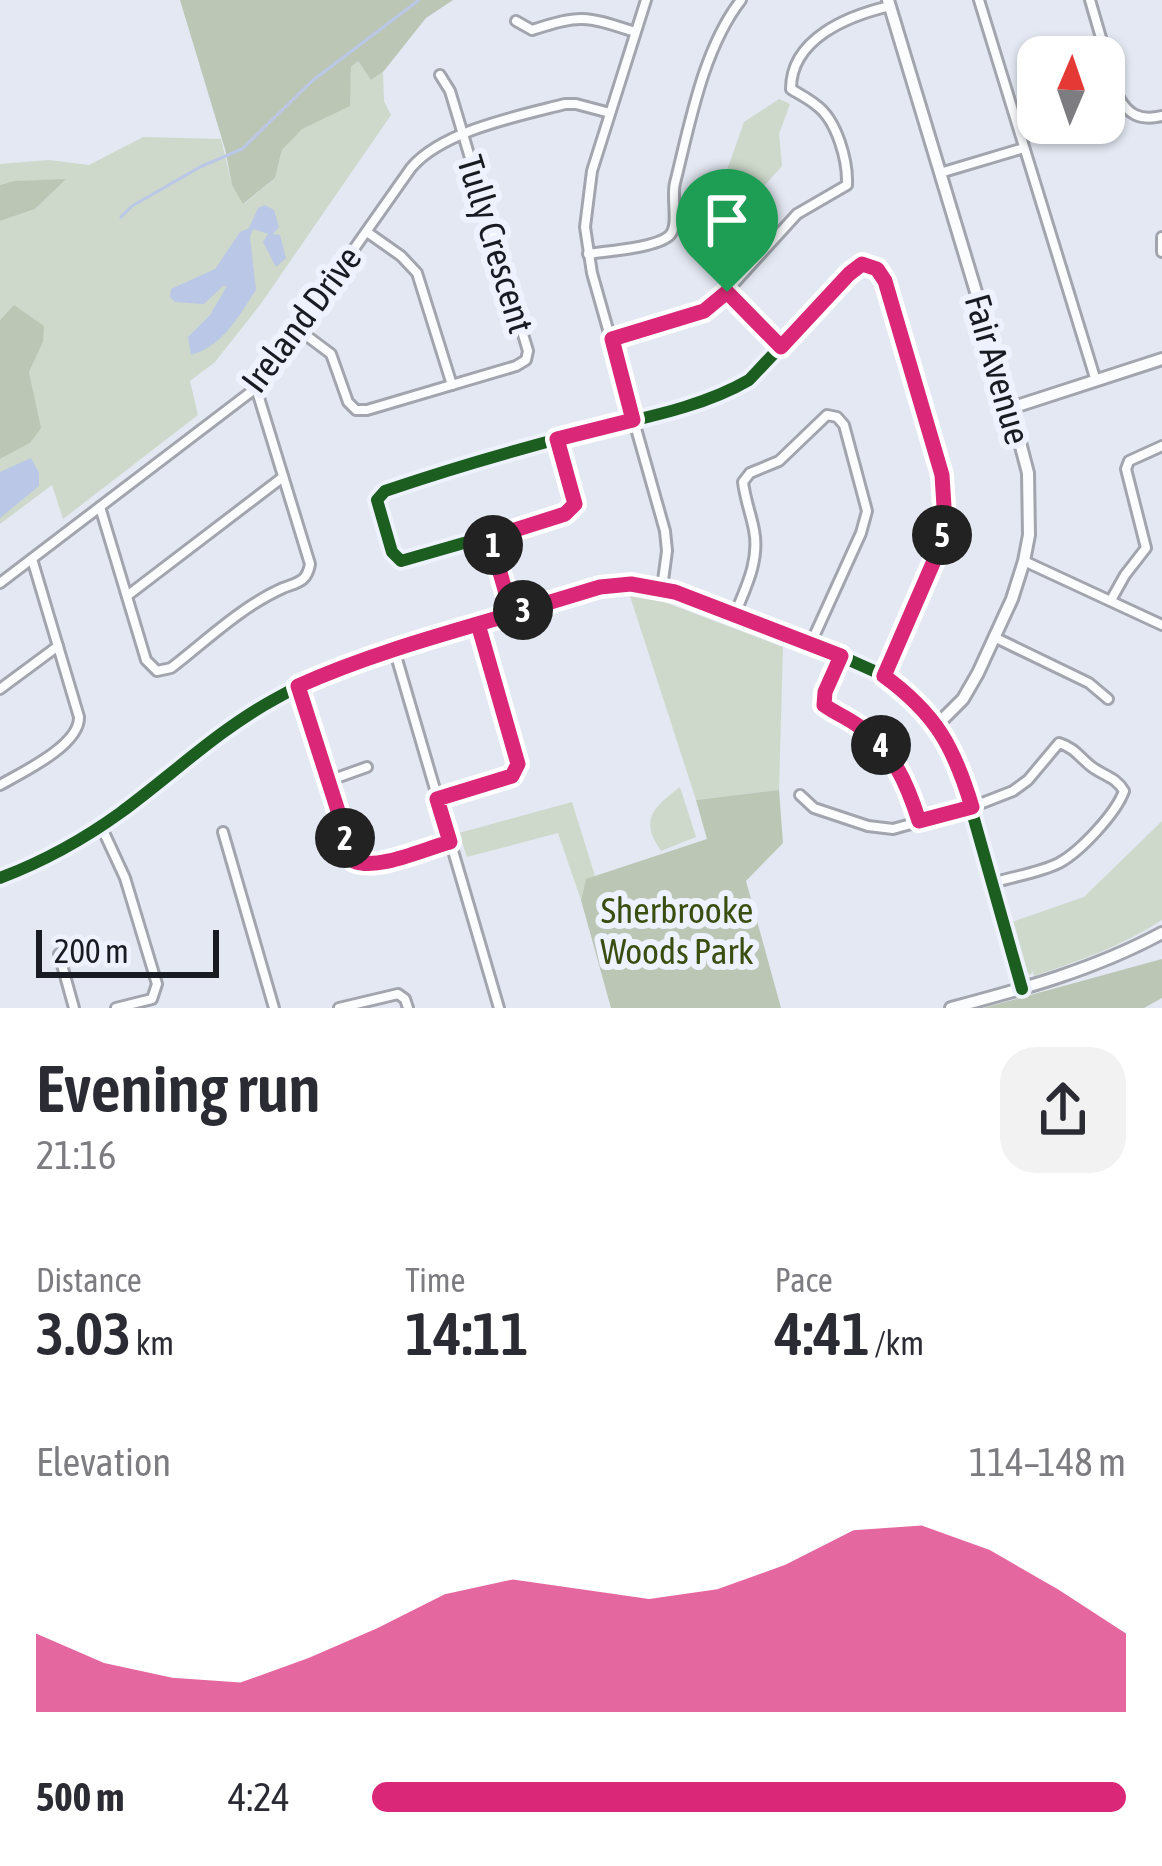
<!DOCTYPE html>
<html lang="en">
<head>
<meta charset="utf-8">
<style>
	:root { --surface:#fff; --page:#f2f2f3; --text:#2b2b33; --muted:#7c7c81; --accent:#db2777 }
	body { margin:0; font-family:"Asap Condensed",sans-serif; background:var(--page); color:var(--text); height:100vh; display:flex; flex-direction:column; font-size:45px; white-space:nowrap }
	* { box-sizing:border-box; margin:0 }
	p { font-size:39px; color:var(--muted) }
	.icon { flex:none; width:66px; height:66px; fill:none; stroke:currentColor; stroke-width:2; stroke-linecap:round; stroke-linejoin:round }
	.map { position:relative; height:1008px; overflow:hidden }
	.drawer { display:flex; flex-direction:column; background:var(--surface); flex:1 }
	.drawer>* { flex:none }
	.needle { width:78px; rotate:2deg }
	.tools { position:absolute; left:1017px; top:36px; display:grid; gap:24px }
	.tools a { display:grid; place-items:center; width:108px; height:108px; border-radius:24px; background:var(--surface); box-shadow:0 3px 9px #0004; font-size:60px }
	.scale { position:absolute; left:36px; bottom:30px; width:183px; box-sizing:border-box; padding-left:12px; border:6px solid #181b22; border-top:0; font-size:33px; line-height:42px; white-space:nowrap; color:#181b22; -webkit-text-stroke:9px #eef2fe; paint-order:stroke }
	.pin { position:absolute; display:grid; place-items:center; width:102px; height:102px; color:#fff; margin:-123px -51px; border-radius:50% 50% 50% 0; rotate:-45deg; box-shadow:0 0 12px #0007 }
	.pin .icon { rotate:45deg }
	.km { position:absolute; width:60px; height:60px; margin:-30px; border-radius:50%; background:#222; color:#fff; font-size:33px; line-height:60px; text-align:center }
	.round { display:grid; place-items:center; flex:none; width:126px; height:126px; border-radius:36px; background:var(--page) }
	.summary { display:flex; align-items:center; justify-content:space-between; height:204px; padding:0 36px }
	h1 { font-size:66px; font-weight:600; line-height:90px }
	.figures { display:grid; grid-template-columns:repeat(3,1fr); gap:18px; height:204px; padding:12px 36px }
	.figures div { display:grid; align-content:center }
	.figures b { font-size:60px; font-weight:600 }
	.figures small { font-size:33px; font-weight:400 }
	.figures p { font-size:33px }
	.chart { height:336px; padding:24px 36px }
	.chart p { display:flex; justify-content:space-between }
	.chart svg { width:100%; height:216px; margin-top:12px; fill:var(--accent); opacity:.7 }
	ul { padding:0 36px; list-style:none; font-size:39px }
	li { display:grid; grid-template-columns:192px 144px 1fr; align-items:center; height:90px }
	li i { height:30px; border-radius:15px; background:var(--accent) }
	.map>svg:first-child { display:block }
</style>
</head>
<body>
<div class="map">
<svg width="1162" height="1008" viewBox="0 0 1162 1008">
	<rect width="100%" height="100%" fill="#e3e8f2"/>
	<g fill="#ced9cb">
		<polygon points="358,61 371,80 383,72 384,101 391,115 260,305 215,362 190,381 198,415 63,519 52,485 0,524 0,459 30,443 40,428 29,372 43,342 14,305 0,320 0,221 35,209 65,180 14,181 0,185 0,164 49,160 89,165 143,137 221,139 232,185 244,204 275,178 282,150 302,128 349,106 351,67"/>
		<polygon points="779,99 790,104 779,134 782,166 702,255 679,236 683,216 714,207 744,122"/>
		<polygon points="630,596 656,599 783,647 779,790 696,800"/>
		<path d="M680,787L696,837L661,851C639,819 653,808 680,787Z"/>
		<polygon points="572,802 595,876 586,880 581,900 558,833 467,857 459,833"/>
		<path d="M1162,821V920C1122,946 1079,961 1034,976L1033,971L1030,975L1025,970L1012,922L1084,897Z"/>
	</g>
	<g fill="#bbc6b5">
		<polygon points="180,0 453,0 426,18 383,72 371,80 358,61 351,67 350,106 302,129 282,150 275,178 243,204 232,185 225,149"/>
		<polygon points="66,179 35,209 0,221 0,185 14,181"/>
		<polygon points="14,305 44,326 43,342 29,372 41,428 30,443 0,459 0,320"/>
		<polygon points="779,790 783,843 746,881 781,1008 611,1008 581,900 586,879 707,839 696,800"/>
		<polygon points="1162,959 1162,998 1144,1008 983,1008"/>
	</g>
	<g fill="#bbc7e6">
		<path d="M265,205L274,210L279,227L273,234L280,235L286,258L276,267L263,242L268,234L253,229L250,237L256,290C238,317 223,346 191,355L188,337L210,315L227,286H223L204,304L175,302L170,297L171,289L215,269L240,232L249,228L258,208Z"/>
		<polygon points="31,458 39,473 39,486 0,518 0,472"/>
	</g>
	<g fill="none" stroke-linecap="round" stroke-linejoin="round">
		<polyline stroke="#bbc7e6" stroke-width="3" points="121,217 132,206 200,167 242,149 312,81 419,0"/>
		<defs>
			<g id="street">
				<polyline points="646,0 592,171 585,227 592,273 665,531 667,551 662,588"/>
				<polyline points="979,0 1096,381"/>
				<path d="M1090,0L1118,96C1128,115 1140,121 1162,116"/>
				<path d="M516,21L532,30C582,14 585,16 635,32"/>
				<polyline points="940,173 1024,148"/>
				<polyline points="367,232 401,256 417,273 452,385"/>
				<polyline points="1162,237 1162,252"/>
				<path d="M588,254C607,251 655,248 669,236C680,226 671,199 675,183C690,123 703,49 741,0"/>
				<polyline points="727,291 781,347"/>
				<polyline points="299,330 331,354 348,402 356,410 367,410 516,366 526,360 528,351 450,91 440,75"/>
				<path d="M612,339L704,311L727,291L797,214L847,185C848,161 837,120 816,105C809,99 799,94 791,89C791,39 847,16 890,6"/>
				<path d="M557,439L575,504L565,514L401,561L392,552L377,500L385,491C449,469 515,450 581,433C636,419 699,409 749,380L849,274L862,264L877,270L885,281L942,475L945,522L940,547L885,676"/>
				<path d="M100,507L146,660L157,671L171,668C206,641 242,606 283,588C298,582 307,582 310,564L256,388"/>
				<polyline points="491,538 512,614"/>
				<polyline points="1024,561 1162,625"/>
				<path d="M0,583L256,388L411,168C442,131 518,116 565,104H576L610,113"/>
				<polyline points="127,596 283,477"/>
				<polyline points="1111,600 1125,575 1146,548 1126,469 1129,461 1162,446"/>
				<path d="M735,614C746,587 760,560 754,530C751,514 745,499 743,482L750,473L779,461L827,415L837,417L844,425L867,511L861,533L811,643"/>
				<polyline points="994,637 1089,683 1108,699"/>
				<polyline points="394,649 499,1008"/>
				<path d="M841,657L825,692L824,705C835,713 846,717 858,725C892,748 907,783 918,821"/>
				<path d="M298,687L354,861C376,871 425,849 450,842"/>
				<polyline points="0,689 58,646"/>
				<polyline points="328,781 367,767"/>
				<path d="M0,785C23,772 80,745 79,717L32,559"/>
				<path d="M800,795L814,808L868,826L893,829L972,807L1013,791L1028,780L1059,743C1075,748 1079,757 1092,767C1104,776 1116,777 1124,791C1116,813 1081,851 1059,863C1039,873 1014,876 993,883"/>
				<polyline points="438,799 512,776 518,764 478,624"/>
				<polyline points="101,826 125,878 157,984 152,999 116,1008"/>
				<polyline points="223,832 274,1008"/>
				<path d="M0,878L60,850L101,826L214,737L298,687L380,653L600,587C664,578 720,610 779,632C813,644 850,656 882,674C903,686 920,707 937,725"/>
				<polyline points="59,954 74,1008"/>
				<polyline points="339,1008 398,994 405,999 408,1008"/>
			</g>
			<g id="secondary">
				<polyline points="888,0 1011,408 1028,473 1029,535 1024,561 1012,599 978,673 963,699 937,725 961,773 1022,989"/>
				<polyline points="1011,408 1162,359"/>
				<path d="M951,1008C1023,989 1096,969 1162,933"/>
			</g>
		</defs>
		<use href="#street" stroke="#a2a5ad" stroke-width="14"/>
		<use href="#secondary" stroke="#a2a5ad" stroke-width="16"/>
		<use href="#street" stroke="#fbfcfd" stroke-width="8"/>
		<use href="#secondary" stroke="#fbfcfd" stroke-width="10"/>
		<defs>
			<g id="cycleway">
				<path d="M557,439L575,504L565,514L401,561L392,552L377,500L385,491C449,469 515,450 581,433C636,419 699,409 749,380L849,274L862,264L877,270L885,281L942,475L945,522L940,547L885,676"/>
				<path d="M0,878C42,862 84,839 120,813C172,775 218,730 275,699C367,647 484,622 585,591L631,584L675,592L811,643L883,675L911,697L937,725L961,773L1022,989"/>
			</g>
		</defs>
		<use href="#cycleway" stroke="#eef2fe" stroke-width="20"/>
		<use href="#cycleway" stroke="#1b5e20" stroke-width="12"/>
	</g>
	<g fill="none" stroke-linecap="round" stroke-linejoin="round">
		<defs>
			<path id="route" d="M727,292L704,311L612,339L633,420L557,439L575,504L565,514L490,538L512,614C440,635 367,655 298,686L354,861C377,871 424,849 450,842L437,799L512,776L518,764L478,624L600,587L631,584L675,592L841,656L825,692L824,705C835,713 846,717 857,725C892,748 907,783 919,821L972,807C954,747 936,714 884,676L940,547L945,522L942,475L885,281L877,269L862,264L849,274L781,347L727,292"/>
		</defs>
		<use href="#route" stroke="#fff" stroke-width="24"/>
		<use href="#route" stroke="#db2777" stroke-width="15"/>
	</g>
	<g text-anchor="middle" stroke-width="12" stroke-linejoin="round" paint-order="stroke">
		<g font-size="36" fill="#181b22" stroke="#eef2fe">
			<text transform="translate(496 244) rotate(73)" y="13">Tully Crescent</text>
			<text transform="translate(301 319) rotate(-53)" y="13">Ireland Drive</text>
			<text transform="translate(998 369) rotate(74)" y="13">Fair Avenue</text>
		</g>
		<g font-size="36" fill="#394e10" stroke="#eef2fe">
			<text x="677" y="923">Sherbrooke<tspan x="677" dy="41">Woods Park</tspan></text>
		</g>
	</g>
</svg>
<div class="tools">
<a><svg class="needle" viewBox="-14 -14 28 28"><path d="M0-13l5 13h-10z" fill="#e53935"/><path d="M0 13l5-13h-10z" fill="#7c7c81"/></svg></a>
</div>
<div class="scale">200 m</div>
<div class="pin" style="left:727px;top:292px;background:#1e9e55"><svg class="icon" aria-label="arrive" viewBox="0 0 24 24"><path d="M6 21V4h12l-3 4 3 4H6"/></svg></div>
<b class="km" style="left:493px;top:545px">1</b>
<b class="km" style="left:345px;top:838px">2</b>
<b class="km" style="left:523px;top:610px">3</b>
<b class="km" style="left:881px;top:745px">4</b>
<b class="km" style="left:942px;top:535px">5</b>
</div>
<section class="drawer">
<div class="summary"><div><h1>Evening run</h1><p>21:16</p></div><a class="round"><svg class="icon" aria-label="share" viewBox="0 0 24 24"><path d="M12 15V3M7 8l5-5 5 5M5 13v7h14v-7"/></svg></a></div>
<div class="figures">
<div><p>Distance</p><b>3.03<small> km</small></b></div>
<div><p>Time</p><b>14:11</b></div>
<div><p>Pace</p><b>4:41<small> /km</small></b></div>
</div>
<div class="chart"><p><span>Elevation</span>114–148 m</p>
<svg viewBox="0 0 160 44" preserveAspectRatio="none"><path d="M0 44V28L10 34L20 37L30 38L40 33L50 27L60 20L70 17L80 19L90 21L100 19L110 14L120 7L130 6L140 11L150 19L160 28V44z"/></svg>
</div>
<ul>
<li><b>500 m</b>4:24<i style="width:100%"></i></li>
</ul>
</section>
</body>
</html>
